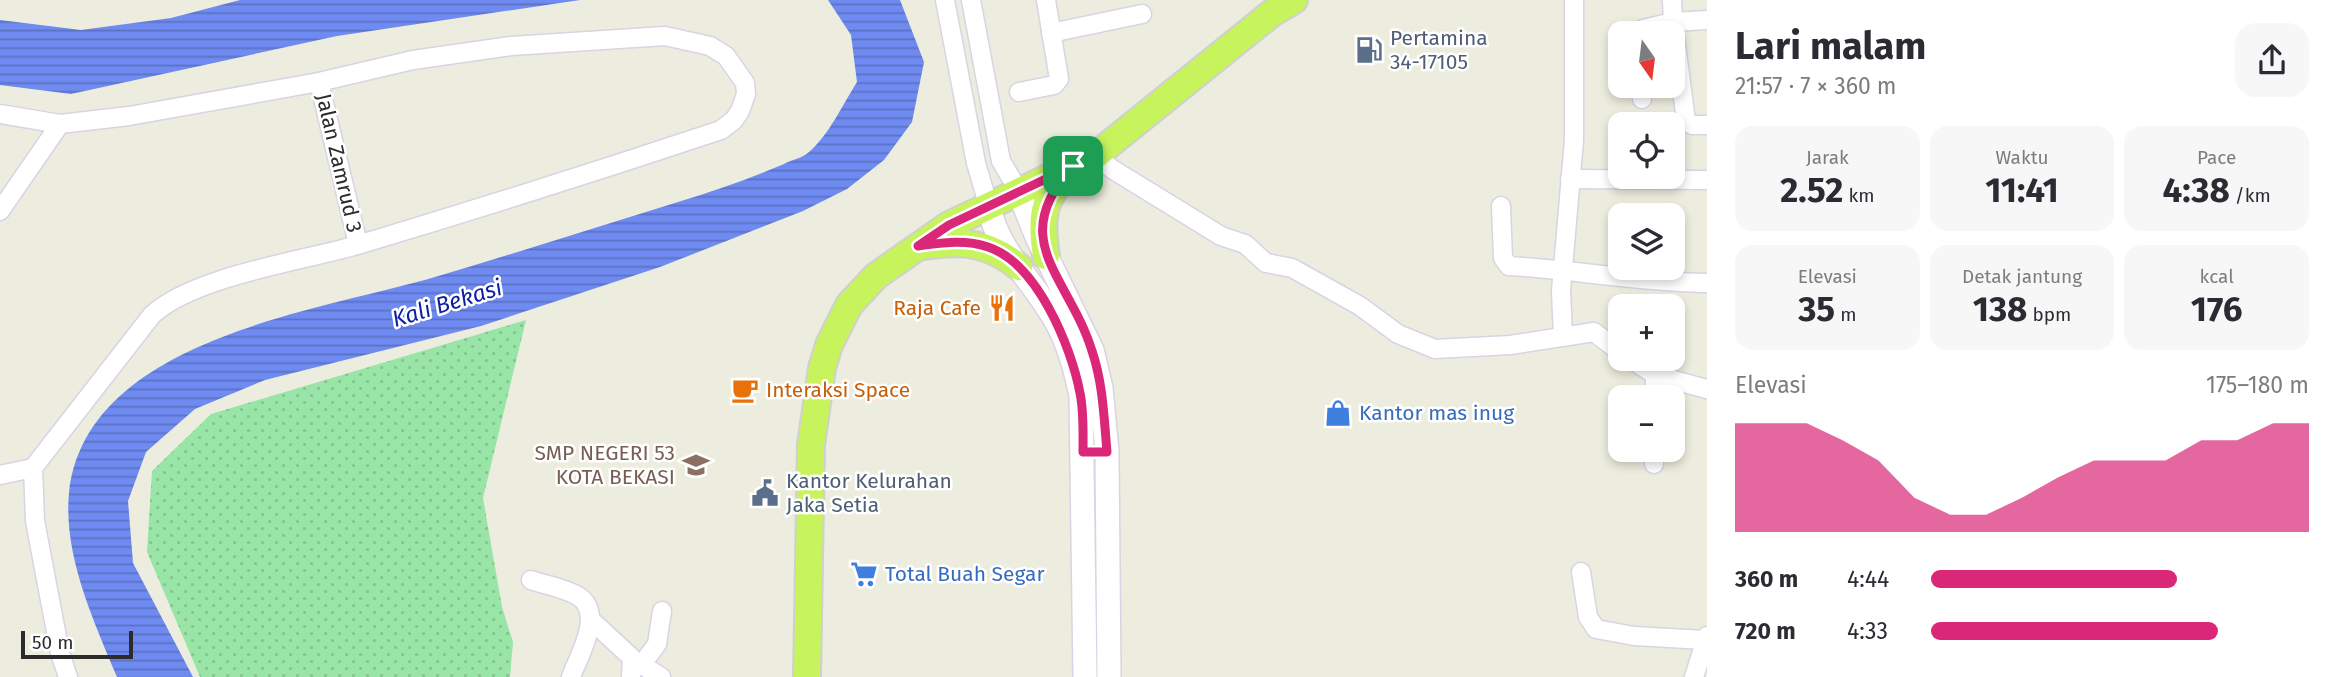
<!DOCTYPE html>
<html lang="id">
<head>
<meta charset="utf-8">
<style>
	:root { --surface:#fff; --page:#f7f7f7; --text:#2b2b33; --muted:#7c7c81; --accent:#db2777 }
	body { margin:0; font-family:"Fira Sans",sans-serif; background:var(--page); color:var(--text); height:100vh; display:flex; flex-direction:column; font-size:26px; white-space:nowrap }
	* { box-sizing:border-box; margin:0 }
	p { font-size:23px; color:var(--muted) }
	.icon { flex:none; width:38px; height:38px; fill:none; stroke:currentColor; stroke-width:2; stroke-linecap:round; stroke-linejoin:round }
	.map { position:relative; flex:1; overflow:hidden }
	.panel { display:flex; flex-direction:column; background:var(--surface); width:630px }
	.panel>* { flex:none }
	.needle { width:46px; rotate:166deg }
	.fabs { position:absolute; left:1608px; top:21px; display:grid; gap:14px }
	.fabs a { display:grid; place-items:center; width:77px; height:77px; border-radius:14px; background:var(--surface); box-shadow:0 4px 10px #0003; font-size:35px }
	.scale { position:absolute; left:21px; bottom:18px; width:112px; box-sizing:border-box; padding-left:7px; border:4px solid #2b2b2b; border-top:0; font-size:19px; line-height:24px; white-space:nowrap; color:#2b2b2b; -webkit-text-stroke:5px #fff; paint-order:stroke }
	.pin { position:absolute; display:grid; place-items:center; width:60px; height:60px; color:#fff; margin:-30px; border-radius:14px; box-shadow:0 4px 10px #0006 }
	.round { display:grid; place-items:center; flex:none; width:74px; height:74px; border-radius:21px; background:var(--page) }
	.overview { display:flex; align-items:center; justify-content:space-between; height:119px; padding:0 28px }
	h1 { font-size:38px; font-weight:700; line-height:52px }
	.stats { display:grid; grid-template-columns:repeat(3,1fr); gap:10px; height:119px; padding:7px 28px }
	.stats div { display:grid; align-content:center; border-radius:18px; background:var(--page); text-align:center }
	.stats b { font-size:35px; font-weight:700 }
	.stats small { font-size:19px; font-weight:400 }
	.stats p { font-size:19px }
	.chart { height:196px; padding:14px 28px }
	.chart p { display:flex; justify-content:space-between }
	.chart svg { width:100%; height:126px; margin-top:7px; fill:var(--accent); opacity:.7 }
	ul { padding:0 28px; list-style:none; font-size:23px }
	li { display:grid; grid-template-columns:112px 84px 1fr; align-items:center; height:52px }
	li i { height:18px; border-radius:9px; background:var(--accent) }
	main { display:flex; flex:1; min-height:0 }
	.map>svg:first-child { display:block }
</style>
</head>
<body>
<main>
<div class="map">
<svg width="1707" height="677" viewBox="0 0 1707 677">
	<defs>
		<pattern id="grass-dots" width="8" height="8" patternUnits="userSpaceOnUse" patternTransform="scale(1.75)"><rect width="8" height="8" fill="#99e4a7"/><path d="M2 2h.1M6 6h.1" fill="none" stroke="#84c490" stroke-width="1.8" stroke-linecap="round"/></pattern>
		<pattern id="water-rules" width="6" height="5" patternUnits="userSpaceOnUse" patternTransform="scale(1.75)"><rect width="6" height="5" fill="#6f8af0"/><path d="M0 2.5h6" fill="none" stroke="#5b71c3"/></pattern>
	</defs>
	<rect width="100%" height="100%" fill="#ecedde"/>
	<polygon fill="url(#grass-dots)" points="526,320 483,498 502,607 513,642 510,677 200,677 147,552 152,471 211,414"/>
	<g fill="url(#water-rules)">
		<polygon points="240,0 580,0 337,36 71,94 0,85 0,20 81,30 171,18"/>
		<path d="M828,0H900L924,62L912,122L884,160L847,189L803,211L660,267L481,326L265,380L195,409L146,452L128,501L133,563L193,677H117C94,622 63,555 69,493C85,339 319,311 435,277C516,253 597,227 678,202C714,191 749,179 784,164C791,160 803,158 809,152C829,135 843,104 857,82L851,35Z"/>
	</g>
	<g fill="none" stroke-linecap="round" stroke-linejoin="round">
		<defs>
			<g id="street">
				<polyline points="945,0 976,163 988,204"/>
				<polyline points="971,0 1001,161 1018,190"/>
				<polyline points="1672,0 1673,22 1707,20"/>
				<polyline points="1051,33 1142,14"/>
				<polyline points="1638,33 1643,29 1673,22 1686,121 1692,125 1707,125"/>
				<polyline points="319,82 358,244"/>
				<polyline points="1641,86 1642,99"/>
				<polyline points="1019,92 1054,85 1059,79 1046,0"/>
				<path d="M0,114L60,124L129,116L319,82L413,60L511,46L665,36L710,46L726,56L745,83L746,94L740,111L734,120L721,130C601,170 481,208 361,244C303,261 194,276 152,315L33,468L35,521L60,653L68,677"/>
				<polyline points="1096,155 1112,169 1221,236 1245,244 1266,263 1292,268 1360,306 1398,334 1435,349 1510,345 1594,332 1620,352"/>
				<polyline points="1570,179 1707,180"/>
				<path d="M1501,206L1503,258L1509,266C1576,270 1640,282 1707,283"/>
				<polyline points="0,211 60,124"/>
				<polyline points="1563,337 1561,291 1574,140 1574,0"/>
				<polyline points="1631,359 1655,375 1707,389"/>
				<polyline points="1655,397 1655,375"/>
				<polyline points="1654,464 1654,450"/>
				<polyline points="0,475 33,468"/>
				<polyline points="1581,572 1588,617 1596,629 1634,636 1705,640"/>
				<path d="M531,580C545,585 565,588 578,596C605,613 579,655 571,677"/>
				<polyline points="592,621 632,658 631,677"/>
				<polyline points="661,677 645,667 643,663 657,644 662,611"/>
				<polyline points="1694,677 1707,636"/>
			</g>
			<g id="secondary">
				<polyline points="1018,190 1037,237 1092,350 1101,388 1107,452 1109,677"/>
				<path d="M988,204C998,254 1035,281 1058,325C1070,348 1076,371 1081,396L1085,677"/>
			</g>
			<g id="primary">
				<path d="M923,246C962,240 988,242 1019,267"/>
				<path d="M1046,256C1040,217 1042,200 1070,170"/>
				<polyline points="807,677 811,445 822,368 829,345 849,305 876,276 949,225 1096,155 1272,13 1294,0"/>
			</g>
		</defs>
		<use href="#street" stroke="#d9d3e4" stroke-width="21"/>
		<use href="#secondary" stroke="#d9d3e4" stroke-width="26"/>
		<use href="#primary" stroke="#d0d0d0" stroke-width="30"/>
		<use href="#street" stroke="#fff" stroke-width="18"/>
		<use href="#secondary" stroke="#fff" stroke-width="23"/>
		<use href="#primary" stroke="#c7f35d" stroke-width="26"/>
	</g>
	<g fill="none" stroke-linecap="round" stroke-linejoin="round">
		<defs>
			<path id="route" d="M1073,166C1005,241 1069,276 1092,351C1103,383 1104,418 1107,452H1083C1083,433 1084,412 1080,393C1071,346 1037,263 988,247C964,239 942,243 918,246L949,225Z"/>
		</defs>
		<use href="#route" stroke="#fff" stroke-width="14"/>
		<use href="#route" stroke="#db2777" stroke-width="9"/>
	</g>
	<defs>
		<symbol id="fuel-bare" viewBox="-9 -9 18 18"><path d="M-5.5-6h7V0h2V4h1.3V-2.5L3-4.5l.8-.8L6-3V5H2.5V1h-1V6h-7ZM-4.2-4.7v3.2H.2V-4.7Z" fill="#5c6f8a" stroke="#fff" stroke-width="2.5" paint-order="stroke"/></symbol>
		<symbol id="restaurant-bare" viewBox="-9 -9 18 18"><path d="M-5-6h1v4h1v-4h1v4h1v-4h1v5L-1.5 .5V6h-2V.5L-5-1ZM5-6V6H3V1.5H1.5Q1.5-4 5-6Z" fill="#e8710a" stroke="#fff" stroke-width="2.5" paint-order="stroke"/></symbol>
		<symbol id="cafe-bare" viewBox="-9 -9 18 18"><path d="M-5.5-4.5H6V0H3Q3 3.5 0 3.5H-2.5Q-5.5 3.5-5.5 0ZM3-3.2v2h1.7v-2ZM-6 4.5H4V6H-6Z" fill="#e8710a" stroke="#fff" stroke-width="2.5" paint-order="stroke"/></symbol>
		<symbol id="shop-bare" viewBox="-9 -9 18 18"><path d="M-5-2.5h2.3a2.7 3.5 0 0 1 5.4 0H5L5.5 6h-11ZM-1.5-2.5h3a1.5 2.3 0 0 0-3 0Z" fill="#3f7fe0" stroke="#fff" stroke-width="2.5" paint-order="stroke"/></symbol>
		<symbol id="school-bare" viewBox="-9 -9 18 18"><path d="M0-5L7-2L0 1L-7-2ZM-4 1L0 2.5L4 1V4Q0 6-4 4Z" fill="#8d6e63" stroke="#fff" stroke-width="2.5" paint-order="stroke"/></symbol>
		<symbol id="civic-bare" viewBox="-9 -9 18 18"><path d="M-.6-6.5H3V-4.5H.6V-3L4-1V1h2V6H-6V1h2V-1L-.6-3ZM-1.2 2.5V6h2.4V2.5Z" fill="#5c6f8a" stroke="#fff" stroke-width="2.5" paint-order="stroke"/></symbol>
		<symbol id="supermarket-bare" viewBox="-9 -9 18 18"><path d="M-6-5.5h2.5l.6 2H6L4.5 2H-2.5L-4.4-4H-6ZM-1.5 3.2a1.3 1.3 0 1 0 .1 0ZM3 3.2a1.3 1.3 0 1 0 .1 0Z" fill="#3f7fe0" stroke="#fff" stroke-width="2.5" paint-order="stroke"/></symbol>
	</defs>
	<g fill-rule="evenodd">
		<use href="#fuel-bare" x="1350" y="31" width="38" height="38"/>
		<use href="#restaurant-bare" x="983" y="289" width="38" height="38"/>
		<use href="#cafe-bare" x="726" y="371" width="38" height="38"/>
		<use href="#shop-bare" x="1319" y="394" width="38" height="38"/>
		<use href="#school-bare" x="677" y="446" width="38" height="38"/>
		<use href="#civic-bare" x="746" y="474" width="38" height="38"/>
		<use href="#supermarket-bare" x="845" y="555" width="38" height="38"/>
	</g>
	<g text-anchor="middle" stroke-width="5" stroke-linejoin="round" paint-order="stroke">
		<g font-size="21" fill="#4e5e75" stroke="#fff" text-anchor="start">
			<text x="1390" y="45">Pertamina<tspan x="1390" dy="24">34-17105</tspan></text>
			<text x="786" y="488">Kantor Kelurahan<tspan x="786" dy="24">Jaka Setia</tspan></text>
		</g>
		<g font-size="21" fill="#2b2b2b" stroke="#fff">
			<text transform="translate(339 163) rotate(77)" y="7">Jalan Zamrud 3</text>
		</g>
		<g font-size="21" fill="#c56008" stroke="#fff" text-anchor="end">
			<text x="981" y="315">Raja Cafe</text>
			<text x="766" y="397" text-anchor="start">Interaksi Space</text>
		</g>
		<g font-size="21" fill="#366cbe" stroke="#fff" text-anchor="start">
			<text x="1359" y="420">Kantor mas inug</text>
			<text x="885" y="581">Total Buah Segar</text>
		</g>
		<g font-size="21" fill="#785e54" stroke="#fff" text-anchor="end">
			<text x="675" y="460">SMP NEGERI 53<tspan x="675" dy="24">KOTA BEKASI</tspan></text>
		</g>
		<g font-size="23" font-style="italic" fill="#0c1f9f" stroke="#fff">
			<text transform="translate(447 303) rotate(-17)" y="8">Kali Bekasi</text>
		</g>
	</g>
</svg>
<div class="fabs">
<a><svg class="needle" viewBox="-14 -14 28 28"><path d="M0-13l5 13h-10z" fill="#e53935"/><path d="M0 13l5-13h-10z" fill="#7c7c81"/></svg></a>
<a><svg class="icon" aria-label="locate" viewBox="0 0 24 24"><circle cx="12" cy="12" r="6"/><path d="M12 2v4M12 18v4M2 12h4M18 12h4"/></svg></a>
<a><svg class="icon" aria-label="layers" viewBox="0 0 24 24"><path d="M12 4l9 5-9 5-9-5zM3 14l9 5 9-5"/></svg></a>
<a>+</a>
<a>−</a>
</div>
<div class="scale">50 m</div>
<div class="pin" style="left:1073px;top:166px;background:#1e9e55"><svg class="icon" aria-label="arrive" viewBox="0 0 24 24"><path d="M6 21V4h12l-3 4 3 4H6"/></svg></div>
</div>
<section class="panel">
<div class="overview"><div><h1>Lari malam</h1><p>21:57 · 7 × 360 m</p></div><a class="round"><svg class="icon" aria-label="share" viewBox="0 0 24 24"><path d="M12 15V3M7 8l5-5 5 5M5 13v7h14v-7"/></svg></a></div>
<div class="stats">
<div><p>Jarak</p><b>2.52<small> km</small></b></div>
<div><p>Waktu</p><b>11:41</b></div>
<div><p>Pace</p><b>4:38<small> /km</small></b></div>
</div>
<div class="stats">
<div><p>Elevasi</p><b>35<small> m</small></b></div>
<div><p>Detak jantung</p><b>138<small> bpm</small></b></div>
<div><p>kcal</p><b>176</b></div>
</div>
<div class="chart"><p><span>Elevasi</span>175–180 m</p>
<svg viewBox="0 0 160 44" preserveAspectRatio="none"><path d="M0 44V6L10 6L20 6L30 12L40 19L50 32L60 38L70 38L80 32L90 25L100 19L110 19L120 19L130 12L140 12L150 6L160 6V44z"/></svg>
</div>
<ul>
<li><b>360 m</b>4:44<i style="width:65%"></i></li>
<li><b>720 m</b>4:33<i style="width:76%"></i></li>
</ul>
</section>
</main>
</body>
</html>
